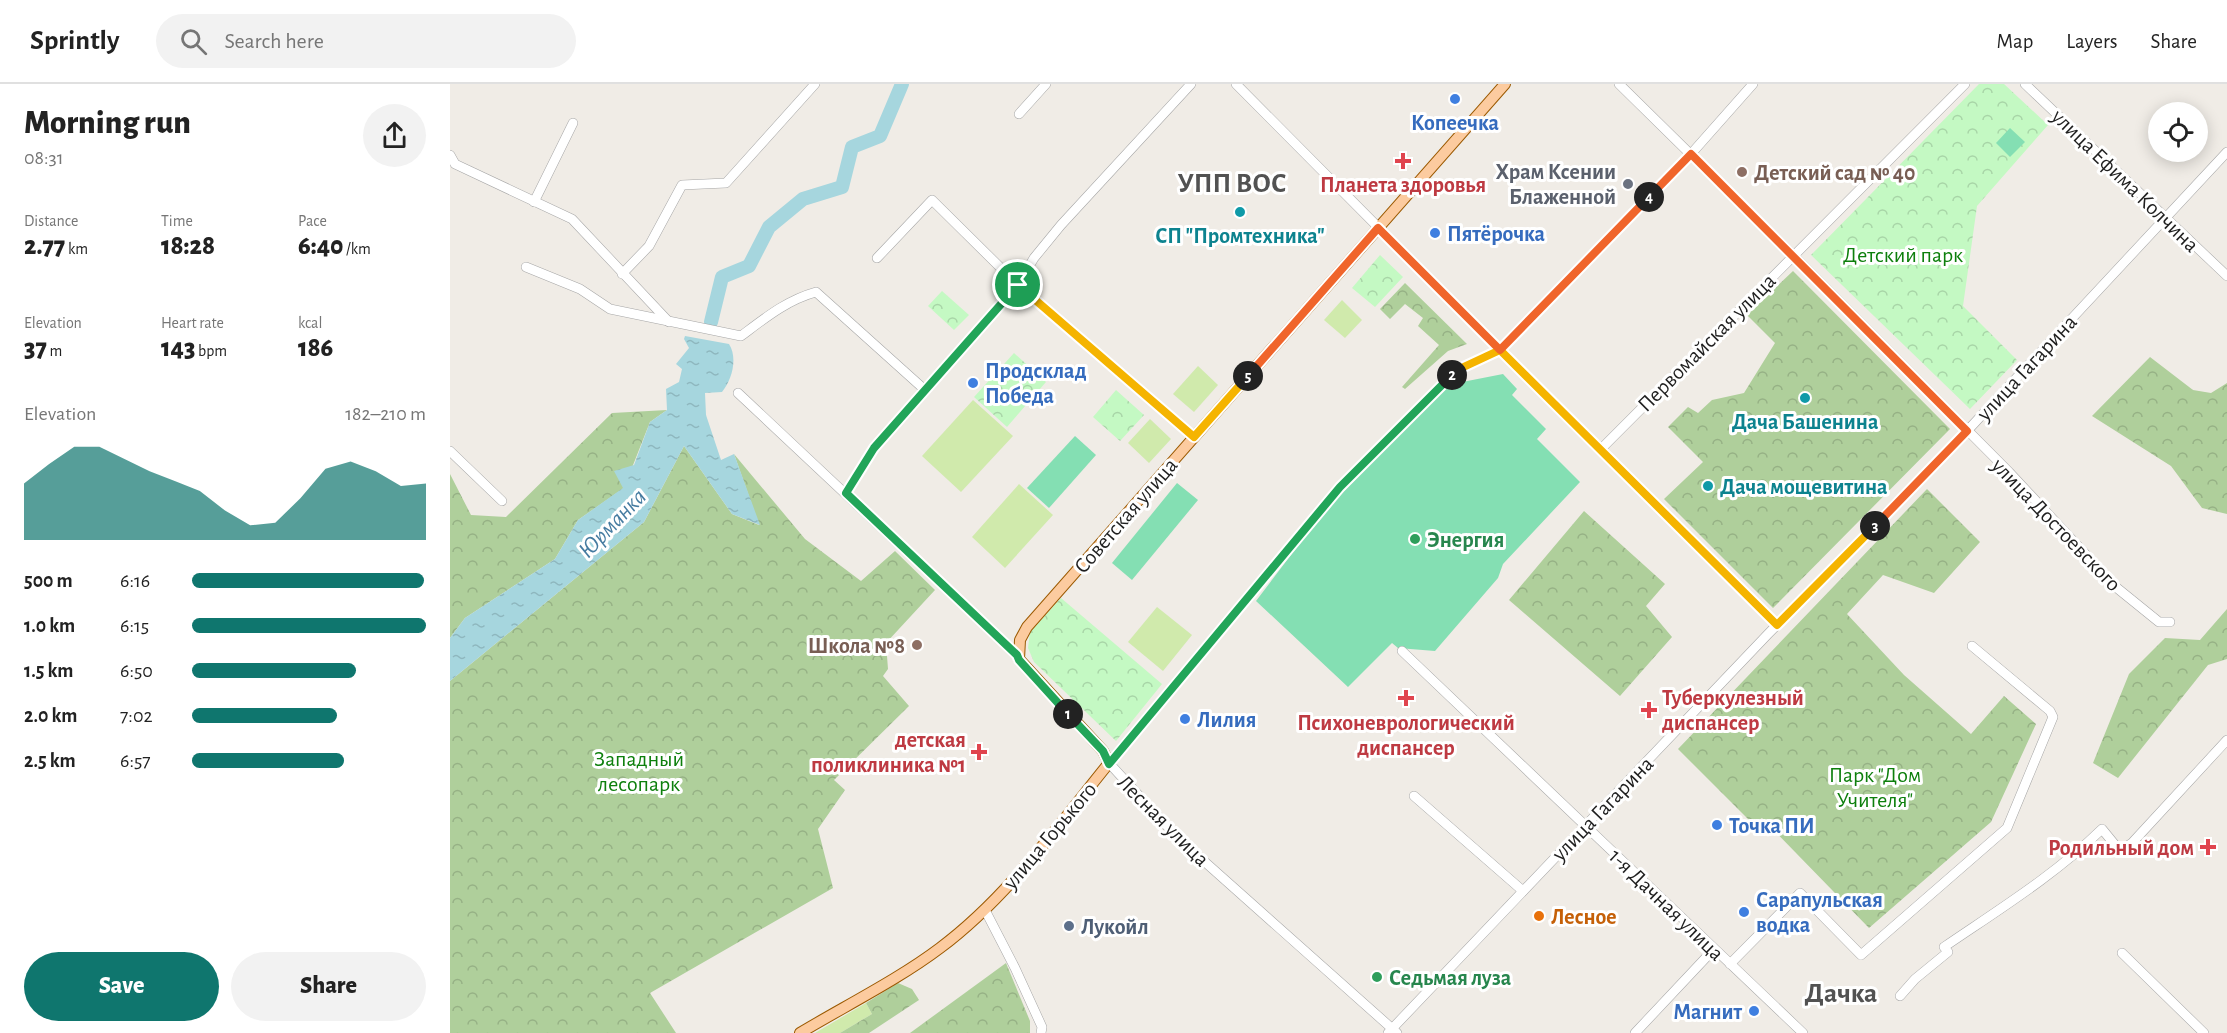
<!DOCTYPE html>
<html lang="en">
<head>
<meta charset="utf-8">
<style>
	:root { --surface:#fff; --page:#f2f2f2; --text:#222; --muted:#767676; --line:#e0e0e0; --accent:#0f766e }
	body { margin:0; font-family:"Alegreya Sans",sans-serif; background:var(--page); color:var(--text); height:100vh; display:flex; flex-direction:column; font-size:22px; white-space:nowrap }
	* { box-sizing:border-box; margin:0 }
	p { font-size:20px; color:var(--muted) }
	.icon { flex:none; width:33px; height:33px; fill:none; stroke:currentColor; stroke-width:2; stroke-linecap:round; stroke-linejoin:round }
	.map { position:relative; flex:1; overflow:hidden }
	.details { display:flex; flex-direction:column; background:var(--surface); width:450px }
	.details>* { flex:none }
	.buttons { position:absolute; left:1698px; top:18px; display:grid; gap:12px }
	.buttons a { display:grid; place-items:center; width:60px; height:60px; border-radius:50%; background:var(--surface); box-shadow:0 3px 15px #0003; font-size:30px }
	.pin { position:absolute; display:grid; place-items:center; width:51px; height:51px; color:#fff; margin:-26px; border:3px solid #fff; border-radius:50%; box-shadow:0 2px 6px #0007 }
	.km { position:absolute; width:30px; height:30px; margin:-15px; border-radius:50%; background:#222; color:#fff; font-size:16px; line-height:30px; text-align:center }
	.round { display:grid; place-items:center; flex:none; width:63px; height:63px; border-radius:32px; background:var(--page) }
	.summary { display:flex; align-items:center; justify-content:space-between; height:102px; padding:0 24px }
	h1 { font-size:33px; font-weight:800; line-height:45px }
	.stats { display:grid; grid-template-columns:repeat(3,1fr); gap:9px; height:102px; padding:6px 24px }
	.stats div { display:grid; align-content:center }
	.stats b { font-size:26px; font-weight:800 }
	.stats small { font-size:16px; font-weight:400 }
	.stats p { font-size:16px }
	.chart { height:168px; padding:12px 24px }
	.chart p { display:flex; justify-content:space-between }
	.chart svg { width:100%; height:108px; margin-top:6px; fill:var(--accent); opacity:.7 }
	.primary-button { display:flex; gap:12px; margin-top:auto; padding:12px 24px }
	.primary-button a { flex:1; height:69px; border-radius:36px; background:var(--accent); color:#fff; font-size:24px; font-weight:800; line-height:69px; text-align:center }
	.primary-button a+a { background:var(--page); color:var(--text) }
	ul { padding:0 24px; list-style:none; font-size:20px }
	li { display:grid; grid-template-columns:96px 72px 1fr; align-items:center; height:45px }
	li i { height:15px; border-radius:8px; background:var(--accent) }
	header { display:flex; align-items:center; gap:36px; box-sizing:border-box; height:84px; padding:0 30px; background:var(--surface); border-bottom:2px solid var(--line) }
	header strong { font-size:28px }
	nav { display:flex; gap:33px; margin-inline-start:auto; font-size:21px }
	.search { width:420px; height:54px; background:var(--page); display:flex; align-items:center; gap:15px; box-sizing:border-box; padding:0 21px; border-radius:33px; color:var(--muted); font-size:22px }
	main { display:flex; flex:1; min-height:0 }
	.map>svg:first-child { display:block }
</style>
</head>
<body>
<header>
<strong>Sprintly</strong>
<div class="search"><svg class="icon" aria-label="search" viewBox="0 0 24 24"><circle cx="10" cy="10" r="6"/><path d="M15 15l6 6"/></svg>Search here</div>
<nav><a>Map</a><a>Layers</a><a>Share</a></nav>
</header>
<main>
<section class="details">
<div class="summary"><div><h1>Morning run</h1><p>08:31</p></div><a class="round"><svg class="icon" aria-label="share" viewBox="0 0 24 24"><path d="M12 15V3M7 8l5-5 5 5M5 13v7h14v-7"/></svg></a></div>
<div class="stats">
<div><p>Distance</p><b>2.77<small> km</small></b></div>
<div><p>Time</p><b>18:28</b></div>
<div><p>Pace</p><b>6:40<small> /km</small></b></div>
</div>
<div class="stats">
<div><p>Elevation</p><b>37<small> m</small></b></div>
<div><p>Heart rate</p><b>143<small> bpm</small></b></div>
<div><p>kcal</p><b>186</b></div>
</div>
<div class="chart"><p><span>Elevation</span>182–210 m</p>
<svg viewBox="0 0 160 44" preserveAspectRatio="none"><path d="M0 44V21L10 13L20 6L30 6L40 11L50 16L60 20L70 24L80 32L90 38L100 37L110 27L120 15L130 12L140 16L150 22L160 21V44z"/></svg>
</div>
<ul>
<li><b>500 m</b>6:16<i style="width:99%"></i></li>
<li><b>1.0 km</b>6:15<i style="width:100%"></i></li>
<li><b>1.5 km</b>6:50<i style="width:70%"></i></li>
<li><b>2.0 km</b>7:02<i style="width:62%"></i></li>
<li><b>2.5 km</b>6:57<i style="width:65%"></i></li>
</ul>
<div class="primary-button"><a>Save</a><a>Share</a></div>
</section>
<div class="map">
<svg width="1777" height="949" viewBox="0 0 1777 949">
	<defs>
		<pattern id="forest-crowns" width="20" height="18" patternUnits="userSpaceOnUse" patternTransform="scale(1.5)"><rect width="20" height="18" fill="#afcf9b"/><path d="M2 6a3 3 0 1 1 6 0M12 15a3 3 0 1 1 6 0" fill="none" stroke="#96b185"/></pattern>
		<pattern id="park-crowns" width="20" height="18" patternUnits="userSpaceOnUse" patternTransform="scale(1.5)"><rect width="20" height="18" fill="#c4f9c3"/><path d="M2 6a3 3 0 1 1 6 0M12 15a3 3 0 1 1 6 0" fill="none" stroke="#a8d5a7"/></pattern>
		<pattern id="water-ripples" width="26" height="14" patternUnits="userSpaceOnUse" patternTransform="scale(1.5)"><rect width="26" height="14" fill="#a6d6de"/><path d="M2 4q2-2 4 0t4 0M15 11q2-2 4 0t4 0" fill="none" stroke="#8eb7be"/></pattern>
	</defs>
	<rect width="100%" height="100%" fill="#f0ece6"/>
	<g fill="#d0eaac">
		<polygon points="892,216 912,236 895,254 874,236"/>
		<polygon points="748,282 768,301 744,328 723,310"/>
		<polygon points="523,316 563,352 511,408 472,372"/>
		<polygon points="700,335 721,355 699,379 678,359"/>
		<polygon points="569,400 603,431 555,484 522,453"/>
		<polygon points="707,523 742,551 713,587 678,558"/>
		<polygon points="416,919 422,930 390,949 365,949"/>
	</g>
	<g fill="url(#forest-crowns)">
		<polygon points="1343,187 1500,345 1323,524 1214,415 1253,378 1218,343 1238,323 1248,329 1262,316 1294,309 1325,259 1297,231"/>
		<polygon points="955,199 1017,260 998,267 955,305 952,303 989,261 968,242 973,234 955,220 940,235 930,225"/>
		<polygon points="1700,273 1743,306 1761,309 1777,299 1777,430 1752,424 1721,382 1642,332"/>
		<polygon points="217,326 200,338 174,404 128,436 105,475 15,534 0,554 0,390 21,431 56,433 162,329"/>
		<polygon points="234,362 282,430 309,441 284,370 355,455 411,497 445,467 485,506 436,559 438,585 433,592 459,622 384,696 395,706 368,745 383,804 200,909 226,949 0,949 0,597 194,438"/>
		<polygon points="1477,405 1530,458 1484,509 1433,491 1397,530 1454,591 1521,650 1554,612 1586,640 1541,738 1419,844 1312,734 1303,740 1228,665"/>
		<polygon points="1134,427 1215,500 1196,522 1222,553 1170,612 1059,516"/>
		<polygon points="1777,525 1777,575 1758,581 1668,694 1643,679 1679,590 1715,554 1750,556"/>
		<polygon points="556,879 580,937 580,949 460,949"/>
		<polygon points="448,899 462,905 469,916 419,949 390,949 422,930 416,919"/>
	</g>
	<g fill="url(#park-crowns)">
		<polygon points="1529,0 1554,0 1598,41 1527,122 1513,222 1567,276 1520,325 1361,171"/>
		<polygon points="930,171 953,193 925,223 902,204"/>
		<polygon points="492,207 519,231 504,246 478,222"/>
		<polygon points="564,269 596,298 557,343 524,313"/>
		<polygon points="666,306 694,331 670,357 643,333"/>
		<polygon points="611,514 712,600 666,657 584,578 578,564 580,548"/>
	</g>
	<g fill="#84dfb3">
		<polygon points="1560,44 1575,58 1560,73 1546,59"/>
		<polygon points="1053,290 1067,305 1062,311 1096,345 1087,355 1130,398 1053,480 1048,494 985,567 948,564 942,559 898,603 806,517 872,430 997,301"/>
		<polygon points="625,352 646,371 599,424 577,404"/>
		<polygon points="727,399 748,416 682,496 662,479"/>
	</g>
	<path fill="url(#water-ripples)" d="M235,252L279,260C288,274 282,296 272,308L255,309L256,331L271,376L284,370L310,441L282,430L234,362L194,438L0,597V554L15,534L105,475L128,436L173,404L164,387L184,381L200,338L217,326L216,305L229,298L232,285L226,280L239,264L234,255Z"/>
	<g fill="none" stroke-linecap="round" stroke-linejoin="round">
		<polyline stroke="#a6d6de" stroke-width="14" points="261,238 272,193 299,182 319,143 353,115 392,103 402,63 430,52 452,0"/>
		<defs>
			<g id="minor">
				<polyline points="786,0 1050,266 1327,541"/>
				<polyline points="1169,0 1343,171 1559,388 1667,504 1709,538 1720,538"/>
				<polyline points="1575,0 1777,192"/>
				<polyline points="569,30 596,0"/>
				<polyline points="0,71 5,80 122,135 219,238"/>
				<polyline points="84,118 123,39"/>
				<polyline points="427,174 482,116 568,201 744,353"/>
				<path d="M76,183L130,205L160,225L291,252C315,234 337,216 366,208L475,306"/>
				<polyline points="172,190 199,162 232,101 276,99 365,0"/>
				<polyline points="288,309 567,571"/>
				<polyline points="1151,365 1515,0"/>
				<polyline points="0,367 52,417"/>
				<polyline points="396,409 424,364 568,201 584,174 611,141 741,0"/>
				<polyline points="952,567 1353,949"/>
				<polyline points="964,712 1073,807"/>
				<polyline points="535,826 565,884 592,943 591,949"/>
				<polyline points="1672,869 1754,949"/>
				<polyline points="1280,880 1350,809 1411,871 1557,744 1603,633 1600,627 1522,562"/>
				<path d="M1450,912L1465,895L1498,868L1494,863C1548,826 1605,791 1652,745L1670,767L1682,759L1777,656"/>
				<polyline points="938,949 1318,550 1517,347 1777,68"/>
				<polyline points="947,949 728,754 659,679 890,403 1006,287 1050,266 1241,70 1303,0"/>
				<polyline points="1185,949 1264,865"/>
			</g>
			<path id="major" d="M350,949C395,922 449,895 490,864C557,814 607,743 659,679L653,667L569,575L570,556L577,543L1055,0"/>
		</defs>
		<use href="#minor" stroke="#a6a6a6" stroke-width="10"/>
		<use href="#major" stroke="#9b5900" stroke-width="12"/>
		<use href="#minor" stroke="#fff" stroke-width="9"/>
		<use href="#major" stroke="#fccb9f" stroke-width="10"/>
	</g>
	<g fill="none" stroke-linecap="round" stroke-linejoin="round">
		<defs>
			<polyline id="split-1" points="568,201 424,364 396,409 567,571 569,576 618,630"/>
			<polyline id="split-2" points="618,630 653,667 659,680 890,403 1002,291"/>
			<polyline id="split-3" points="1002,291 1005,287 1050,266 1327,541 1425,442"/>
			<polyline id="split-4" points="1199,113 1241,70 1517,347 1425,442"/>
			<polyline id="split-5" points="798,292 928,144 1050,266 1199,113"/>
			<polyline id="split-6" points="568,201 744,353 798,292"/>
		</defs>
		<use href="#split-1" stroke="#fff" stroke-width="12"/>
		<use href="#split-2" stroke="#fff" stroke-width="12"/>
		<use href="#split-3" stroke="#fff" stroke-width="12"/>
		<use href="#split-4" stroke="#fff" stroke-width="12"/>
		<use href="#split-5" stroke="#fff" stroke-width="12"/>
		<use href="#split-6" stroke="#fff" stroke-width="12"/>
		<use href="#split-1" stroke="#22a559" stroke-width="8"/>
		<use href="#split-2" stroke="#22a559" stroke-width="8"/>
		<use href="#split-3" stroke="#f5b400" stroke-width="8"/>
		<use href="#split-4" stroke="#f0652b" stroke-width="8"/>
		<use href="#split-5" stroke="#f0652b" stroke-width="8"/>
		<use href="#split-6" stroke="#f5b400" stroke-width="8"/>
	</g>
	<g fill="#3f7fe0" stroke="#fff" stroke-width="2">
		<circle cx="1005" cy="15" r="6"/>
		<circle cx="985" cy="149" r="6"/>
		<circle cx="523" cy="299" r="6"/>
		<circle cx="735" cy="635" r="6"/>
		<circle cx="1267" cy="741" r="6"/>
		<circle cx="1294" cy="828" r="6"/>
		<circle cx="1304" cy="927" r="6"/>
	</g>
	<g fill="#e0444e" stroke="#fff" stroke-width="2">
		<path d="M950 68h6v6h6v6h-6v6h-6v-6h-6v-6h6z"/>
		<path d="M953 605h6v6h6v6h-6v6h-6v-6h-6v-6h6z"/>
		<path d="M1196 617h6v6h6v6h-6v6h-6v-6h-6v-6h6z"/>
		<path d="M526 659h6v6h6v6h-6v6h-6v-6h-6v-6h6z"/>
		<path d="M1755 754h6v6h6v6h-6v6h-6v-6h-6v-6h6z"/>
	</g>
	<g fill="#8d6e63" stroke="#fff" stroke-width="2">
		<circle cx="1292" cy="88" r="6"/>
		<circle cx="467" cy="561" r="6"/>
	</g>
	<circle fill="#6b7280" stroke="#fff" stroke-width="2" cx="1178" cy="100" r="6"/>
	<g fill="#0f9aa8" stroke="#fff" stroke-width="2">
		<circle cx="790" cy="128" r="6"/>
		<circle cx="1355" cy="314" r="6"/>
		<circle cx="1258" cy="402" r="6"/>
	</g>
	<g fill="#2e9e5b" stroke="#fff" stroke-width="2">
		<circle cx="965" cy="455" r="6"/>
		<circle cx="927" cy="893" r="6"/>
	</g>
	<circle fill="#e8710a" stroke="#fff" stroke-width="2" cx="1089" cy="832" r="6"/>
	<circle fill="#5c6f8a" stroke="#fff" stroke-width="2" cx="619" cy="842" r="6"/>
	<g text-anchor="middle" stroke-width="6" stroke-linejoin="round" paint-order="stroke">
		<g font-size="22" font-weight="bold" fill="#366cbe" stroke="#fff" text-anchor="start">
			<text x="1005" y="46" text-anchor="middle">Копеечка</text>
			<text x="997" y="157">Пятёрочка</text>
			<text x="535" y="294">Продсклад<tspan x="535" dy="25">Победа</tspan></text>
			<text x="747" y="643">Лилия</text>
			<text x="1279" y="749">Точка ПИ</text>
			<text x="1306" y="823">Сарапульская<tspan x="1306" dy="25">водка</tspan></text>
			<text x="1292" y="935" text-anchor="end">Магнит</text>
		</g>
		<g font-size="22" font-weight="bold" fill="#5b616d" stroke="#fff" text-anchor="end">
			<text x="1166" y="95">Храм Ксении<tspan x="1166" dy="25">Блаженной</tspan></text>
		</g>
		<g font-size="22" font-weight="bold" fill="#785e54" stroke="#fff" text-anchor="start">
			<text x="1304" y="96">Детский сад № 40</text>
			<text x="455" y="569" text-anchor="end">Школа №8</text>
		</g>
		<g font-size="22" fill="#1f1f1f" stroke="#fff">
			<text transform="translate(1676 96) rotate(44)" y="8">улица Ефима Колчина</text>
			<text transform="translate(1256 258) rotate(-45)" y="8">Первомайская улица</text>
			<text transform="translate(1576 283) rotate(-47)" y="8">улица Гагарина</text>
			<text transform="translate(675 431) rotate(-49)" y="8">Советская улица</text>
			<text transform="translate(1607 440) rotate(46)" y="8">улица Достоевского</text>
			<text transform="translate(1152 724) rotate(-46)" y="8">улица Гагарина</text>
			<text transform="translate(714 736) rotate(45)" y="8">Лесная улица</text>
			<text transform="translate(599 751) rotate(-50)" y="8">улица Горького</text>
			<text transform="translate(1217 820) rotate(44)" y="8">1-я Дачная улица</text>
		</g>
		<g font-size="22" font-weight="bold" fill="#be3a42" stroke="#fff">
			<text x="953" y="108">Планета здоровья</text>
			<text x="1212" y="621" text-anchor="start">Туберкулезный<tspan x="1212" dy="25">диспансер</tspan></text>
			<text x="956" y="646">Психоневрологический<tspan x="956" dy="25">диспансер</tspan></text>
			<text x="516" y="663" text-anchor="end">детская<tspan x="516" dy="25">поликлиника №1</tspan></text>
			<text x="1744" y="771" text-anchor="end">Родильный дом</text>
		</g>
		<g font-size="22" font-weight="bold" fill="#0d838f" stroke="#fff">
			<text x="790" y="159">СП "Промтехника"</text>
			<text x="1355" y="345">Дача Башенина</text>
			<text x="1270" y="410" text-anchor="start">Дача мощевитина</text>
		</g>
		<g font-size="22" fill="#0d7f0c" stroke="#fff">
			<text x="1453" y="178">Детский парк</text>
			<text x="189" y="682">Западный<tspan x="189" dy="25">лесопарк</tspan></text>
			<text x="1425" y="698">Парк "Дом<tspan x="1425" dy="25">Учителя"</tspan></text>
		</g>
		<g font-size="22" font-weight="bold" fill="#27864d" stroke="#fff" text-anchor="start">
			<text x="977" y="463">Энергия</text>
			<text x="939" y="901">Седьмая луза</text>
		</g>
		<g font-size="22" font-weight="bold" fill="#c56008" stroke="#fff" text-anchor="start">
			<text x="1101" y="840">Лесное</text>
		</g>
		<g font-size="22" font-weight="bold" fill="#4e5e75" stroke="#fff" text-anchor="start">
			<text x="631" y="850">Лукойл</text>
		</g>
		<g font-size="24" font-style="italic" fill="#457ba0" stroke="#fff">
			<text transform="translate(162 439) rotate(-46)" y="8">Юрманка</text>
		</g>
		<g font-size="28" font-weight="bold" fill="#525252" stroke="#fff">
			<text x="782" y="108">УПП ВОС</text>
			<text x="1391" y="918">Дачка</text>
		</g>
	</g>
</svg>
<div class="buttons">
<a><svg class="icon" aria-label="locate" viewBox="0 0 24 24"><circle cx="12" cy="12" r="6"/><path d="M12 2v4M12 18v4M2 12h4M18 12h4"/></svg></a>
</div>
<div class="pin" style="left:568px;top:201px;background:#1e9e55"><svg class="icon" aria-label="arrive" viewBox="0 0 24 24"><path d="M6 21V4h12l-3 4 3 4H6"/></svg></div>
<b class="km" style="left:618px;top:630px">1</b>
<b class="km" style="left:1002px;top:291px">2</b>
<b class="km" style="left:1425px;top:442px">3</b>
<b class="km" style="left:1199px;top:113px">4</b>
<b class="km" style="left:798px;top:292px">5</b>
</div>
</main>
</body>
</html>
